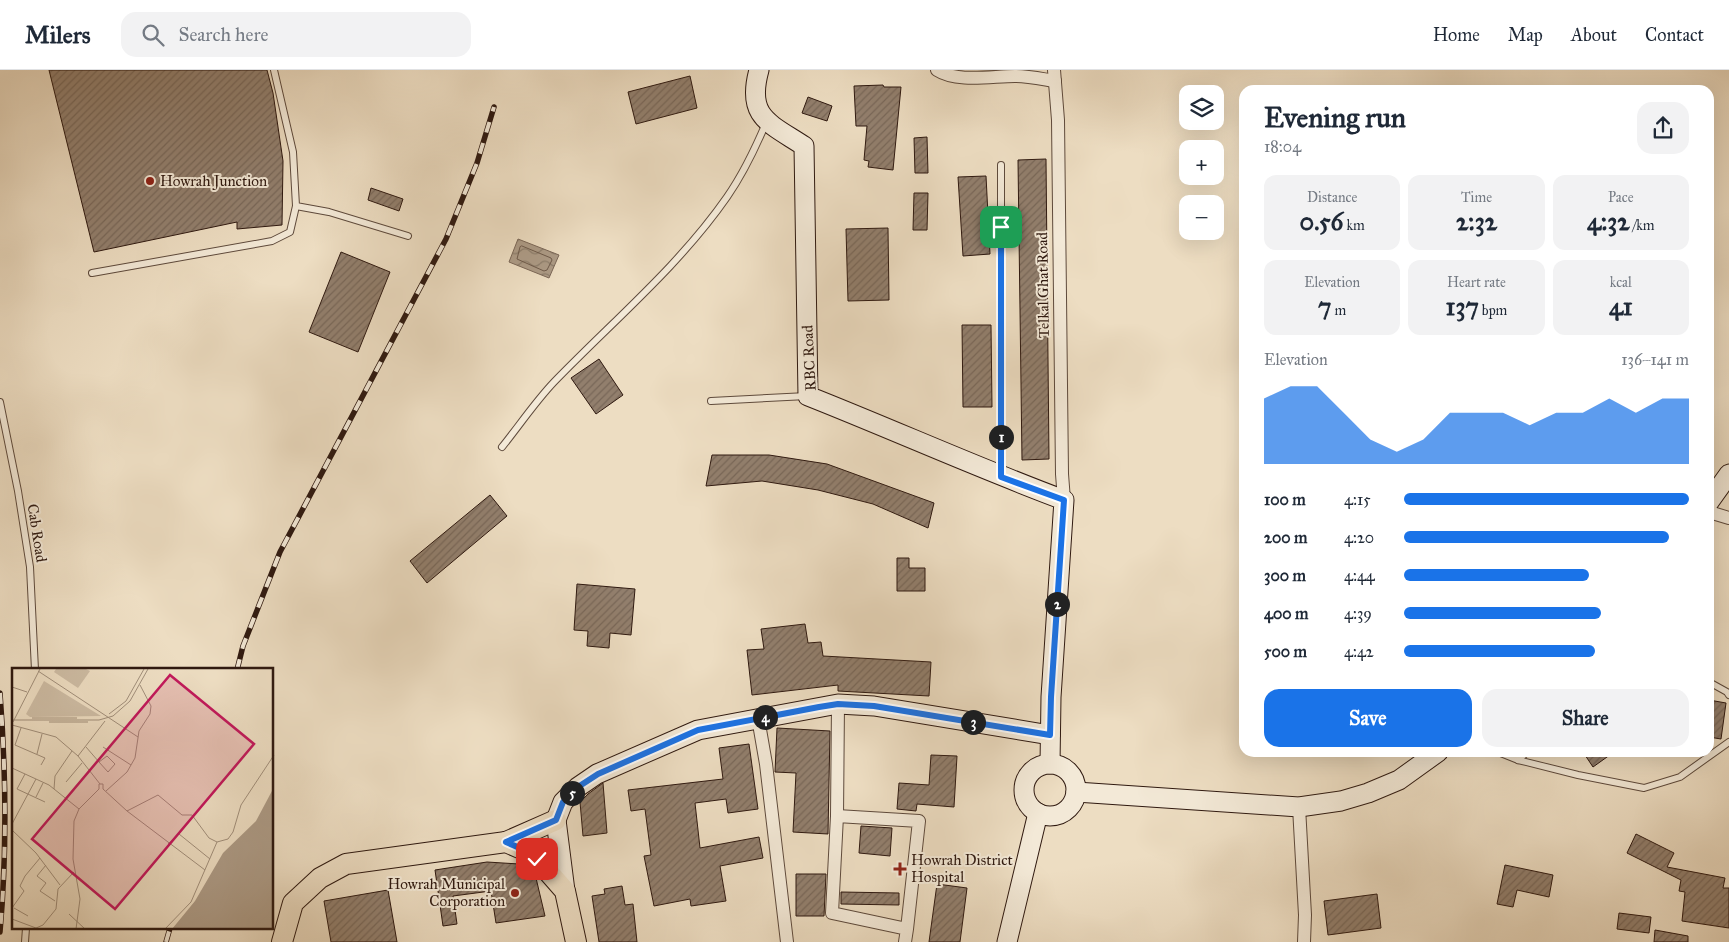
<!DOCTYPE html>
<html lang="en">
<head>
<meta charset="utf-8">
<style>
	:root { --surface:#fff; --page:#f2f2f3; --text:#1f2937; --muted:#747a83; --line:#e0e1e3; --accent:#1a73e8 }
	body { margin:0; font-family:"IM FELL Great Primer",serif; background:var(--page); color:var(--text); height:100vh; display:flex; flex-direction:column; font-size:19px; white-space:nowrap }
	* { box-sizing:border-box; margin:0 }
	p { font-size:16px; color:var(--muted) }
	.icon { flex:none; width:28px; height:28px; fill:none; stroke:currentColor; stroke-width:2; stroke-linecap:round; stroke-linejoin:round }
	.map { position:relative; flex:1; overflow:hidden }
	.drawer { position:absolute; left:1239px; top:15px; width:475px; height:672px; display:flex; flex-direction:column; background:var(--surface); border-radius:15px; box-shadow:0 5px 20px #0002 }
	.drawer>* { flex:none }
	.tools { position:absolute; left:1179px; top:15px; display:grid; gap:10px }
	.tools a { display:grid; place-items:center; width:45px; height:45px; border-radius:10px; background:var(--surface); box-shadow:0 5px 20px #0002; font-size:25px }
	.pin { position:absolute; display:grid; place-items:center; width:42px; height:42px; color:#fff; margin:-21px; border-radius:10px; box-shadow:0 2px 8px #0006 }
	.km { position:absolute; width:25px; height:25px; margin:-12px; border-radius:50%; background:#222; color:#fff; font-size:14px; line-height:25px; text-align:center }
	.round { display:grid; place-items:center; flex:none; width:52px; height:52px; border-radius:15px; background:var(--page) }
	.summary { display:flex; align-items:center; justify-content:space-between; height:85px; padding:0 25px }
	h1 { font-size:28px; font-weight:700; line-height:38px }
	.metrics { display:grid; grid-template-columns:repeat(3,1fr); gap:8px; height:85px; padding:5px 25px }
	.metrics div { display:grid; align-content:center; border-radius:12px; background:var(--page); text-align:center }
	.metrics b { font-size:25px; font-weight:700 }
	.metrics small { font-size:14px; font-weight:400 }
	.metrics p { font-size:14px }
	.chart { height:140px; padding:10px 25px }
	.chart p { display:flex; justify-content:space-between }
	.chart svg { width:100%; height:90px; margin-top:5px; fill:var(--accent); opacity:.7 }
	.cta { display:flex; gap:10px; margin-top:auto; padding:10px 25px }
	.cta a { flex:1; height:58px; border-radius:15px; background:var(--accent); color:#fff; font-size:20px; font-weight:700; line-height:58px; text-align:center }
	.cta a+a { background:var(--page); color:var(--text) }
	ul { padding:0 25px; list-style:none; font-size:16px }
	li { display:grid; grid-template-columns:80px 60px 1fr; align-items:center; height:38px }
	li i { height:12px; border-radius:6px; background:var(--accent) }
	header { display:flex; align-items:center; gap:30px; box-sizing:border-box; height:70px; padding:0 25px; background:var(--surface); border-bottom:1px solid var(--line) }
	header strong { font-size:24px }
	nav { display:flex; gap:28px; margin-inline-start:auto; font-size:18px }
	.search { width:350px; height:45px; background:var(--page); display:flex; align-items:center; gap:12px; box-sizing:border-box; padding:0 18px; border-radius:15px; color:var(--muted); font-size:19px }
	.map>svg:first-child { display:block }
</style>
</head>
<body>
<header>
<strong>Milers</strong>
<div class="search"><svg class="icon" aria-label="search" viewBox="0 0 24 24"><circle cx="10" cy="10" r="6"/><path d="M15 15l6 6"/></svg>Search here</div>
<nav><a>Home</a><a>Map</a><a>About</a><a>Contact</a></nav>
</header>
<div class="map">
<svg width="1729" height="872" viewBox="0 0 1729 872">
	<defs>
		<pattern id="water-waves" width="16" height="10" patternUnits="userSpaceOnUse" patternTransform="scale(1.25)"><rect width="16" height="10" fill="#ac9a85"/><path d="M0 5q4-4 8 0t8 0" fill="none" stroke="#8c7d6b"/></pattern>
		<pattern id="building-hatch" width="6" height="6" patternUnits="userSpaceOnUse" patternTransform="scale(1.25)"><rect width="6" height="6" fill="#927f6d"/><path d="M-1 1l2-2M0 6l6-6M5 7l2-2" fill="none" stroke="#786758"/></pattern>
	</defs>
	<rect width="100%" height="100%" fill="#edddc2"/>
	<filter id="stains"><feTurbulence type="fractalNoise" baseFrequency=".004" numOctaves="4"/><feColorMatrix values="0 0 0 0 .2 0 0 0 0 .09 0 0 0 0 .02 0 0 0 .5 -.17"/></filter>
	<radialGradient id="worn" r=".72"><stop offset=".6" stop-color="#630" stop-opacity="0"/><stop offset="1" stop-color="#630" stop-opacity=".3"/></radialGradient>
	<polygon fill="url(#water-waves)" stroke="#7a6656" points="518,169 559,185 549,208 509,192"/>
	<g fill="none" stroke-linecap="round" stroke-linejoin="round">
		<polygon stroke="#6e5a4a" stroke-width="1" points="522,176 551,188 552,190 547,200 544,201 517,189 520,177"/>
	</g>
	<g fill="url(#building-hatch)" stroke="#2f1910">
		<polygon points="49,0 267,0 273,23 283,91 282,155 237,159 237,152 94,182"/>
		<polygon points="690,6 697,38 636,54 628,22"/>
		<polygon points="883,15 884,17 901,17 893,100 868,97 869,91 864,90 867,56 856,56 854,16"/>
		<polygon points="808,27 832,36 827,51 802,43"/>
		<polygon points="927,67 928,103 915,103 914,68"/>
		<polygon points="1046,89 1049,389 1022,390 1018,90"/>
		<polygon points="986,106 990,184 963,186 958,107"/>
		<polygon points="371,118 403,129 399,141 368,130"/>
		<polygon points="914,123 928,123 927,160 913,160"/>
		<polygon points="888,158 889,230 848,231 846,159"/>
		<polygon points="341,182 390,202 358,282 309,262"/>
		<polygon points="962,255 991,255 992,337 963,337"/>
		<polygon points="599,289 623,325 596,344 571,308"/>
		<polygon points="712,385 769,385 827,394 934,433 928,458 873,434 818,420 762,411 706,416"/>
		<polygon points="490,425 507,446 427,513 410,491"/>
		<polygon points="897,488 909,488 909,498 925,498 925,521 897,521"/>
		<polygon points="577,514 635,519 631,565 610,563 609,578 587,576 588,561 574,560"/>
		<polygon points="805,554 808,573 821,572 823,586 931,592 929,626 838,621 838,615 752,625 747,580 764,579 761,559"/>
		<polygon points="1709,630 1726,633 1721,669 1709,667"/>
		<polygon points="777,658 830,661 828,764 793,762 796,703 775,702"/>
		<polygon points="749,674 758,739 728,743 726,729 695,733 700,778 759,767 763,788 720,796 726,831 691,836 690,829 654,836 644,786 651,785 645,739 631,741 628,720 723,709 719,678"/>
		<polygon points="1583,682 1614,682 1593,697"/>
		<polygon points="931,685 957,686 954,737 917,734 916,741 897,739 899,713 929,715"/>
		<polygon points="603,713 607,763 583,766 580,732 588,724"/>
		<polygon points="861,756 892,758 890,786 859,783"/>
		<polygon points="1636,764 1674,783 1667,797 1725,808 1723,818 1729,818 1729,858 1682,851 1685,822 1679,821 1681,810 1627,783"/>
		<polygon points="487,792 519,794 536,808 545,846 496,853 491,821 453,826 457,854 443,856 435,800"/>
		<polygon points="1505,795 1553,805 1549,827 1517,820 1513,837 1497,834"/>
		<polygon points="796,804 826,804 824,846 796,846"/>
		<polygon points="937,814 967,818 960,872 929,872"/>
		<polygon points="622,816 625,835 633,834 637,872 599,872 592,826 605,824 604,819"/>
		<polygon points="388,820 397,872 331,872 324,831"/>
		<polygon points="841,822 899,823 899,835 841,834"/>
		<polygon points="1377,824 1381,858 1328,865 1324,831"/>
		<polygon points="1619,843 1651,847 1649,863 1617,859"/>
		<polygon points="1655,860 1688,866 1688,872 1654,872"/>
	</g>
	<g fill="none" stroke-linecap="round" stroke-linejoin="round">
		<defs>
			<g id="lane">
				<polyline points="274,0 293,82 296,136 329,142 408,166"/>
				<polyline points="1001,95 1001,403"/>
				<polyline points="92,203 272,171 290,162 296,136"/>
				<polyline points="711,331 807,326"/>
				<polyline points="0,332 18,421 30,497 35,600"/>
				<path d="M502,377C519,356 535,332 554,312C613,251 679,196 727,127C743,104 755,79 766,53"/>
				<polyline points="1709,612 1727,622 1729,625"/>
				<polyline points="1498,682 1518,690 1578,705 1644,718 1680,707 1729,672"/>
				<polyline points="1518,690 1527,682"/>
				<polyline points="25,872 26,858"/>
			</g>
			<g id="street">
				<path d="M937,0C957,13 992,6 1015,6C1028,6 1042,9 1055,11"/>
				<polyline points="1054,0 1058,50 1062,404 1064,430"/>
				<polyline points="1709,442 1729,448"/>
				<polyline points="758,648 766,694 787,872"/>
				<polyline points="1299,737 1305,845 1304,872"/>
				<polyline points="837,746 838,634"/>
				<polyline points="905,872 907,859 919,751 837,746 832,843 907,859"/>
			</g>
			<g id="secondary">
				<path d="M759,0C746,47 769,53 804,76L808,326C894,360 978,398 1064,430L1051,627L1050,694"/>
				<polyline points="1709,432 1729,404"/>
				<circle cx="1050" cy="720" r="26"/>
				<polyline points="1076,722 1299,737 1341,731 1368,723 1399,710 1438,682"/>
				<polyline points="565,821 556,750 563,732 578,717 597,704 698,660 838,634 874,636 1050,665"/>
				<polyline points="1007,872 1038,743"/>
			</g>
			<g id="primary">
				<polyline points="506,772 556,750"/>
				<polyline points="282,872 293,833 320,808 346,794 506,772 522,779 537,789 565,821 576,872"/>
			</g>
		</defs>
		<use href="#lane" stroke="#5e4a3c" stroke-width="8"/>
		<use href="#street" stroke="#5e4a3c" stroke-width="14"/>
		<use href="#secondary" stroke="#2f1910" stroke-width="21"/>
		<use href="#primary" stroke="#2f1910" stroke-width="22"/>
		<use href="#lane" stroke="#f3e9d7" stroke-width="6"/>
		<use href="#street" stroke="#f3e9d7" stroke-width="12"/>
		<use href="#secondary" stroke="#f3e9d7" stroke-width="19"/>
		<use href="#primary" stroke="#edddc2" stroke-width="20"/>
		<defs>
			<g id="rail">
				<polyline points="237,600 243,576 280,482 446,169 477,93 494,37"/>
				<path d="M0,623C6,702 7,783 0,862"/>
				<polyline points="166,872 170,858"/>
			</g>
		</defs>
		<use href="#rail" stroke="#2f1910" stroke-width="5.5"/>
		<use href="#rail" stroke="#f3e9d7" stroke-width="4" stroke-dasharray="11" stroke-linecap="butt"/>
	</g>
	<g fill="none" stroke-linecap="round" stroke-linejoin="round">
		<defs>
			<polyline id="route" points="537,789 522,779 506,772 556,750 563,732 578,717 598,704 698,660 819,637 838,634 874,636 1050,665 1051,627 1064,430 1001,407 1001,157"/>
		</defs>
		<use href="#route" stroke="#fff" stroke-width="10"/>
		<use href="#route" stroke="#1a73e8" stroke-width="6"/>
	</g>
	<g fill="#8f2418" stroke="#f3e9d7" stroke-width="2">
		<circle cx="150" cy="111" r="5"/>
		<path d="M897.5 791.5h5v5h5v5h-5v5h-5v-5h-5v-5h5z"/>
		<circle cx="515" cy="823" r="5"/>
	</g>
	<g text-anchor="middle" stroke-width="4" stroke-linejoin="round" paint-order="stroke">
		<g font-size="15" fill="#2f1910" stroke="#f3e9d7" text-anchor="start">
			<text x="160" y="116">Howrah Junction</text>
			<text x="911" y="795">Howrah District<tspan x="911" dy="17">Hospital</tspan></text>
			<text x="505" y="819" text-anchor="end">Howrah Municipal<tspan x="505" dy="17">Corporation</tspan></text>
		</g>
		<g font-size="15" fill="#2f1910" stroke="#f3e9d7">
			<text transform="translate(1043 215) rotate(-91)" y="5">Telkal Ghat Road</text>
			<text transform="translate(809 288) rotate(-93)" y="5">RBC Road</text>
			<text transform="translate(37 463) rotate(81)" y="5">Cab Road</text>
		</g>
	</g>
	<g transform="translate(12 598)">
		<rect width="261" height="261" fill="#edddc2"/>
		<path d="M44,1H74L78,3L66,20L42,4Z" fill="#cdbca4"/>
		<path d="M32,13L89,48L18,49L14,46Z" fill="#cdbca4"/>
		<path d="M261,121V261H160L183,233L211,185L244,153Z" fill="#ac9a85"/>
		<path fill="none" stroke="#a18f7b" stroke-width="1" d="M26,3L126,69M0,19L15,24M97,46L114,33L132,1M20,50H65M1,52H87L101,48L118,33L136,1M1,54L28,1M37,54H76M0,57L44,69L66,88L88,116M9,60L3,77L33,90L29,97M74,79L87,94L96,104L103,96L95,88L87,94M91,79L119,97M25,86L30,66M66,88L93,53M0,100L37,117L67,141M13,106L5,121L33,134M54,114L70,95M42,121L43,108L60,83M94,123L115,104L123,90L127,63L138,46L139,38L128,17M24,129L31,115M115,143L193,202M0,156L24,111M0,162L24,185L48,217M156,176L167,166L198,191M34,197L25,208L34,215L28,223L43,233M0,240L12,223L8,218L13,208L28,190M2,240L16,248M57,246L73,261M0,251L24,260L31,257L44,241L46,221L62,204M64,261L68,231L61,191L62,153L67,141L87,121V116H91V121L115,143L146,127L170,147H180L197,170L205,174L216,171L221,164L229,137L262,87M153,261L179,234L205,174"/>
		<path fill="#c2185b" fill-opacity="0.15" stroke="#c2185b" stroke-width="2.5" d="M158,7L242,76L103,241L20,171Z"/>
		<rect width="261" height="261" fill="none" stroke="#2f1910" stroke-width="2.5"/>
	</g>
	<rect width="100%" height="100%" filter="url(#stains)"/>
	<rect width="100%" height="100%" fill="url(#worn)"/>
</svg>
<div class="tools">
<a><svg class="icon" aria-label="layers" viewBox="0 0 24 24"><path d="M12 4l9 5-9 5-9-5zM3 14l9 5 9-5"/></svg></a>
<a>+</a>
<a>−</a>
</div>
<div class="pin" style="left:1001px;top:157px;background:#1e9e55"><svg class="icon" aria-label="arrive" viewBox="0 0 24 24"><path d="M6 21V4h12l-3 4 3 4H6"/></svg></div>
<div class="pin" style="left:537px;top:789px;background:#d93025"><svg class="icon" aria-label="check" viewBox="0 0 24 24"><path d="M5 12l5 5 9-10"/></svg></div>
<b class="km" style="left:1001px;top:367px">1</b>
<b class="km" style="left:1057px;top:534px">2</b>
<b class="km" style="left:973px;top:652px">3</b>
<b class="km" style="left:765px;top:647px">4</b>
<b class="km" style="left:572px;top:723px">5</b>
<section class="drawer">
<div class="summary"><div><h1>Evening run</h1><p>18:04</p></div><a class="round"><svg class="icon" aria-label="share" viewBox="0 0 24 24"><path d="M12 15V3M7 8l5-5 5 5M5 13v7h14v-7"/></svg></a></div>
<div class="metrics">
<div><p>Distance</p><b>0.56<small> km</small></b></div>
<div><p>Time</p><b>2:32</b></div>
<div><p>Pace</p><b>4:32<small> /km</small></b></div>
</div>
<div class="metrics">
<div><p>Elevation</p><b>7<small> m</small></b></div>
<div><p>Heart rate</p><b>137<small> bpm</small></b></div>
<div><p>kcal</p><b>41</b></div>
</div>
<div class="chart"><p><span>Elevation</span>136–141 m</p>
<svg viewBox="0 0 160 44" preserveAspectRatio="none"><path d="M0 44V12L10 6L20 6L30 19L40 32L50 38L60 32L70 19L80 19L90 19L100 25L110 19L120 19L130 12L140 19L150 12L160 12V44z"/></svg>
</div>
<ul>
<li><b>100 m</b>4:15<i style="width:100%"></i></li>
<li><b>200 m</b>4:20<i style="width:93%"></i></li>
<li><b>300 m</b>4:44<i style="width:65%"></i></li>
<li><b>400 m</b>4:39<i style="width:69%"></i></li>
<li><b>500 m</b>4:42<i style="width:67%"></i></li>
</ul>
<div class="cta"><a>Save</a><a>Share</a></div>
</section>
</div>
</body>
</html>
